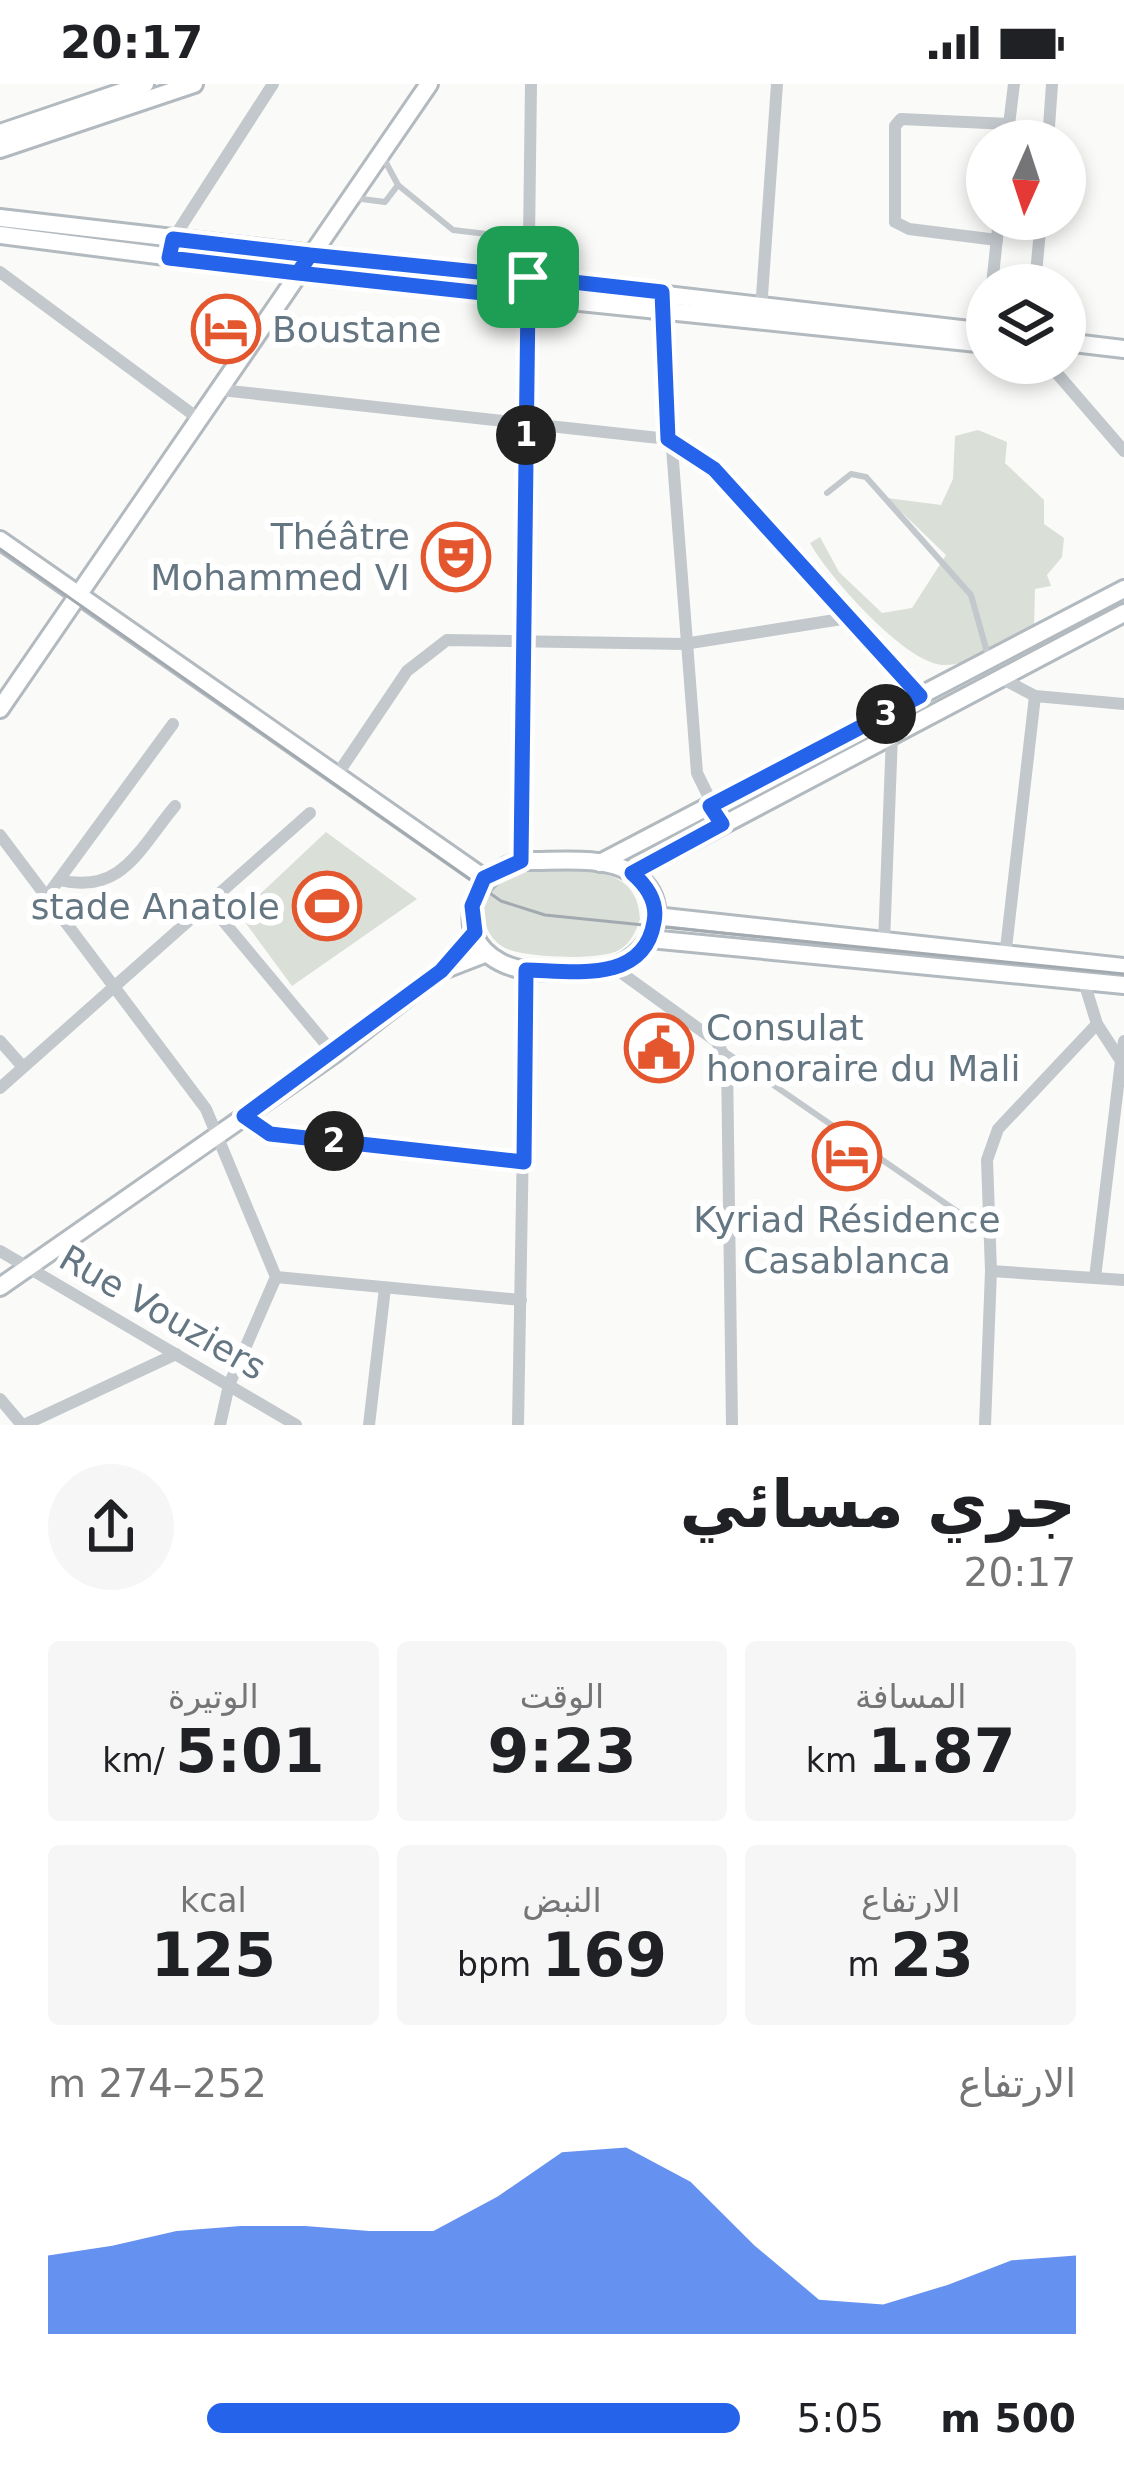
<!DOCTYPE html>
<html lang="ar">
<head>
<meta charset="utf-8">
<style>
	:root { --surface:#fff; --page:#f6f6f6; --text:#202124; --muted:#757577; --accent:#2563eb }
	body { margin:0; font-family:"DejaVu Sans","Noto Sans Arabic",sans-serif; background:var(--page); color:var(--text); direction:rtl; height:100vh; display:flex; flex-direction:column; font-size:45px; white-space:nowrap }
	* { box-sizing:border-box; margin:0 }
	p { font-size:39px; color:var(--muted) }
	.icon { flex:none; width:66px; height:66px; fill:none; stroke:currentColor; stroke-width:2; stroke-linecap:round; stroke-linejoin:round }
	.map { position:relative; height:1341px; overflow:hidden; direction:ltr }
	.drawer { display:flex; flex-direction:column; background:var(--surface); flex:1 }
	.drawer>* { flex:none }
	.needle { width:78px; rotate:183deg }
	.controls { position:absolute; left:966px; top:36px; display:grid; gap:24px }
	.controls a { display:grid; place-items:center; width:120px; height:120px; border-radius:50%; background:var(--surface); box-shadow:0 6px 18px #0003; font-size:60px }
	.pin { position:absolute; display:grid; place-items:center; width:102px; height:102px; color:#fff; margin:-51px; border-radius:24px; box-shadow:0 6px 18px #0006 }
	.km { position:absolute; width:60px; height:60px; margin:-30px; border-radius:50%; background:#222; color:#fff; font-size:33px; line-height:60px; text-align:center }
	.round { display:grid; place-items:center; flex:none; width:126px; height:126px; border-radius:63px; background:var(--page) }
	.head { display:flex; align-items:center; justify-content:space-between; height:204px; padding:0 48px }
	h1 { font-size:66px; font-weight:700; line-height:90px }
	.stats { display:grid; grid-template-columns:repeat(3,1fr); gap:18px; height:204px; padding:12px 48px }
	.stats div { display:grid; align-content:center; border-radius:12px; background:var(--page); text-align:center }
	.stats b { font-size:60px; font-weight:700 }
	.stats small { font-size:33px; font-weight:400 }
	.stats p { font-size:33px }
	.chart { height:336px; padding:24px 48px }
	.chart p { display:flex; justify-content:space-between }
	.chart svg { width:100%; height:216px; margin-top:12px; fill:var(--accent); opacity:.7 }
	ul { padding:0 48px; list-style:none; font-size:39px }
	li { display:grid; grid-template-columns:192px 144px 1fr; align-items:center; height:90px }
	li i { height:30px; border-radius:15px; background:var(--accent) }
	.status { display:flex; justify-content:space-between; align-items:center; height:84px; padding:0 60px; background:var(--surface); direction:ltr }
	.status svg { height:33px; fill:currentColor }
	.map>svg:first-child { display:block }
</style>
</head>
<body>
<div class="status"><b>20:17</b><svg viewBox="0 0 49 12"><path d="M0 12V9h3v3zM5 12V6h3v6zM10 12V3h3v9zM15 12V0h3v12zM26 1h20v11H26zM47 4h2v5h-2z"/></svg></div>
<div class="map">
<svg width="1124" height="1341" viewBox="0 0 1124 1341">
	<rect width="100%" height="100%" fill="#fafaf8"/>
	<g fill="#dadfd7">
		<path d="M978,346L1007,358L1005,379L1044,416V440L1064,454L1062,473L1047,491L1051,502L1035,505L1034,546C1009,557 973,580 946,581C909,584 827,491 810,459L820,453L839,488L882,529L912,524L946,471L887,414L941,421L953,395L955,352Z"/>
		<polygon points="326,748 417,815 292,902 239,830"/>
		<path d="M558,785C596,787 638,787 640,835C636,847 631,859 619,866C600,877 524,874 505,864C489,855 485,841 481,824C492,787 525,786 558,785Z"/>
	</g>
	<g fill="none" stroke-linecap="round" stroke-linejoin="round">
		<defs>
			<g id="secondary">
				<polyline points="0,49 145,0"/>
				<polyline points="0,65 194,0"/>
				<polyline points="0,134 987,248"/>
				<polyline points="0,151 298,189 987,260"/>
				<polyline points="1065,258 1124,265"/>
				<polyline points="0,456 484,794"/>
				<polyline points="0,625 429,0"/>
				<path d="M521,777C554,778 601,771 630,788C685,819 645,887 591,887C563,887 526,892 500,878C449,851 473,788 521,777Z"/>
				<polyline points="600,779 1124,505"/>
				<polyline points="632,789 1124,529"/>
				<polyline points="655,832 1124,883"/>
				<polyline points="650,855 1124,901"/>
				<polyline points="443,886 487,869"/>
				<polyline points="0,1203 334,970 441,887 475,849"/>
			</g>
		</defs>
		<use href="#secondary" stroke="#b3babf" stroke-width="22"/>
		<g stroke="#c3c8cc" stroke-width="6">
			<polyline points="398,101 453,146 528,155"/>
			<polyline points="354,114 385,118 398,101 384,75"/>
			<polyline points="827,409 851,390 866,393 971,511 989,575"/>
			<polyline points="724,967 987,1148"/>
		</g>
		<g stroke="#c3c8cc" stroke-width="12">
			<polyline points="1007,57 1014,0"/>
			<polyline points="1048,57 1052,0"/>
			<polyline points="997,156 909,145 895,138 895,42 901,35 1009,40"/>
			<polyline points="169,174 173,155 273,0"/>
			<polyline points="0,188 199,335"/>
			<polyline points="992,201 999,135"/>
			<polyline points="1035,201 1041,135"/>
			<polyline points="661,221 697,689 722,740"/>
			<polyline points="761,226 777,0"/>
			<polyline points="1048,279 1124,367"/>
			<polyline points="221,306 668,355 714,385 920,612"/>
			<polyline points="1001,594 1035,612 1124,620"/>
			<polyline points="337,691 407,587 447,556 684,560 848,534"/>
			<polyline points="0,751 206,1025 276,1193 229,1301 220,1341"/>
			<polyline points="521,777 531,0"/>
			<path d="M59,796C122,811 139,765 175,722"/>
			<polyline points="47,812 173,640"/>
			<polyline points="209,820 334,970"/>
			<polyline points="884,859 892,651"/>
			<polyline points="1005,873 1035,612"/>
			<polyline points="616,885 717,958 727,978 732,1341"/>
			<polyline points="1084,898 1097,940 1121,977 1124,957"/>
			<polyline points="0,957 23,983"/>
			<polyline points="0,1004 310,729"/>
			<polyline points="243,1032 270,1050 524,1078"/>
			<polyline points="0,1167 296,1341"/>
			<polyline points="991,1187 1124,1196"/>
			<polyline points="276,1193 521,1216"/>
			<polyline points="1095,1194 1121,977"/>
			<polyline points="0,1315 22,1341"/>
			<polyline points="24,1341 176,1270"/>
			<polyline points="369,1341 385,1204"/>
			<polyline points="518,1341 526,886"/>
			<polyline points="985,1341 991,1187 987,1076 998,1045 1097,940"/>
		</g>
		<use href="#secondary" stroke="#fff" stroke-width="16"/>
		<polyline stroke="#a2aab0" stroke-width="3" points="0,465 501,817 545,831 1124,890"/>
	</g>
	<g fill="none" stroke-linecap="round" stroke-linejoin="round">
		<defs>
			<path id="route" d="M528,193L310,171L298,189L169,174L173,155L310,171L298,189L528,214L521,777L484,794L472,822L475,848L441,887L244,1032L270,1050L524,1078L526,886C573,887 644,900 654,838C658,818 646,801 632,789L722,740L710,722L920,612L714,385L668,355L662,208L528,193"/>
		</defs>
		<use href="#route" stroke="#fff" stroke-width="24"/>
		<use href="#route" stroke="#2563eb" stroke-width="15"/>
	</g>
	<defs>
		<symbol id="hotel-ring" viewBox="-11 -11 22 22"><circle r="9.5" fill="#fff" stroke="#e4572e" stroke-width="1.5"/><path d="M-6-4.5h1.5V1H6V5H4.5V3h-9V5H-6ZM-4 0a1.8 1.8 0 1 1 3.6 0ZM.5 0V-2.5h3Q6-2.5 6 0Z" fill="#e4572e"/></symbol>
		<symbol id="theatre-ring" viewBox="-11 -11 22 22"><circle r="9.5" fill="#fff" stroke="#e4572e" stroke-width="1.5"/><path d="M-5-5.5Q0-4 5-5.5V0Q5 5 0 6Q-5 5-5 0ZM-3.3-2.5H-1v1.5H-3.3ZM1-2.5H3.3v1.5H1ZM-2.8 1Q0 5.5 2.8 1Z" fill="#e4572e"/></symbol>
		<symbol id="stadium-ring" viewBox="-11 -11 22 22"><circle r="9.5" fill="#fff" stroke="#e4572e" stroke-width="1.5"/><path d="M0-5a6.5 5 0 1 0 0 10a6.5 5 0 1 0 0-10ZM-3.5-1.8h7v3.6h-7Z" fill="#e4572e"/></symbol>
		<symbol id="civic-ring" viewBox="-11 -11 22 22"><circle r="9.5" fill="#fff" stroke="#e4572e" stroke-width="1.5"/><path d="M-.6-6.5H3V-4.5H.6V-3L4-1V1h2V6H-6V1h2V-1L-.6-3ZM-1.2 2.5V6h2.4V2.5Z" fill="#e4572e"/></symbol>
	</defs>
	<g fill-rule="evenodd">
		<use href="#hotel-ring" x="188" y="207" width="76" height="76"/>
		<use href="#theatre-ring" x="418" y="435" width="76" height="76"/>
		<use href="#stadium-ring" x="289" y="784" width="76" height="76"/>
		<use href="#civic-ring" x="621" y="926" width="76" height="76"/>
		<use href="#hotel-ring" x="809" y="1034" width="76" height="76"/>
	</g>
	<g text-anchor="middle" stroke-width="12" stroke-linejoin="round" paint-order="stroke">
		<g font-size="36" fill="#657683" stroke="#fff" text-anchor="start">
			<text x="272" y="258">Boustane</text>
			<text x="410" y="465" text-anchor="end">Théâtre<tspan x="410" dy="41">Mohammed VI</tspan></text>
			<text x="280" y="835" text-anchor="end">stade Anatole</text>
			<text x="706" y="956">Consulat<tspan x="706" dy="41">honoraire du Mali</tspan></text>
			<text x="847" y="1148" text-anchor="middle">Kyriad Résidence<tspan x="847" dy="41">Casablanca</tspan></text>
		</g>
		<g font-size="36" fill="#657683" stroke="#fff">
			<text transform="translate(163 1228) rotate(30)" y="13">Rue Vouziers</text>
		</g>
	</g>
</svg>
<div class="controls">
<a><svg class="needle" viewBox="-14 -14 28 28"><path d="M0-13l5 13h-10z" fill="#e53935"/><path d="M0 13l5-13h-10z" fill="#757577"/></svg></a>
<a><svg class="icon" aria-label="layers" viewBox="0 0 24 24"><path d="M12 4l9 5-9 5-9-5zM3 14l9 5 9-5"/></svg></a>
</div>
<div class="pin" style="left:528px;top:193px;background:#1e9e55"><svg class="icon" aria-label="arrive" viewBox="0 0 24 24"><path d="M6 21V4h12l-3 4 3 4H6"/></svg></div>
<b class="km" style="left:526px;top:351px">1</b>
<b class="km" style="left:334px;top:1057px">2</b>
<b class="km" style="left:886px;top:630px">3</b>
</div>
<section class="drawer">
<div class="head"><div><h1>جري مسائي</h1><p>20:17</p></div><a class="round"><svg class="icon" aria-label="share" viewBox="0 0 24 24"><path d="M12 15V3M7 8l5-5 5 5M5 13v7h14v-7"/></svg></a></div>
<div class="stats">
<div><p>المسافة</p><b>1.87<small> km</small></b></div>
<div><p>الوقت</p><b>9:23</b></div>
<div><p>الوتيرة</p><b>5:01<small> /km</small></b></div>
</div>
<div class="stats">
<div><p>الارتفاع</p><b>23<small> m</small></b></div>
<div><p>النبض</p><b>169<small> bpm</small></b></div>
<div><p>kcal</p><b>125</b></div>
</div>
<div class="chart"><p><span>الارتفاع</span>252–274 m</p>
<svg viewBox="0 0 160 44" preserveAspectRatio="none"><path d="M0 44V28L10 26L20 23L30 22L40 22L50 23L60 23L70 16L80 7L90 6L100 13L110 26L120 37L130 38L140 34L150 29L160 28V44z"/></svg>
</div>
<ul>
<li><b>500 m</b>5:05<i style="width:77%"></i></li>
</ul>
</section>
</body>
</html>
